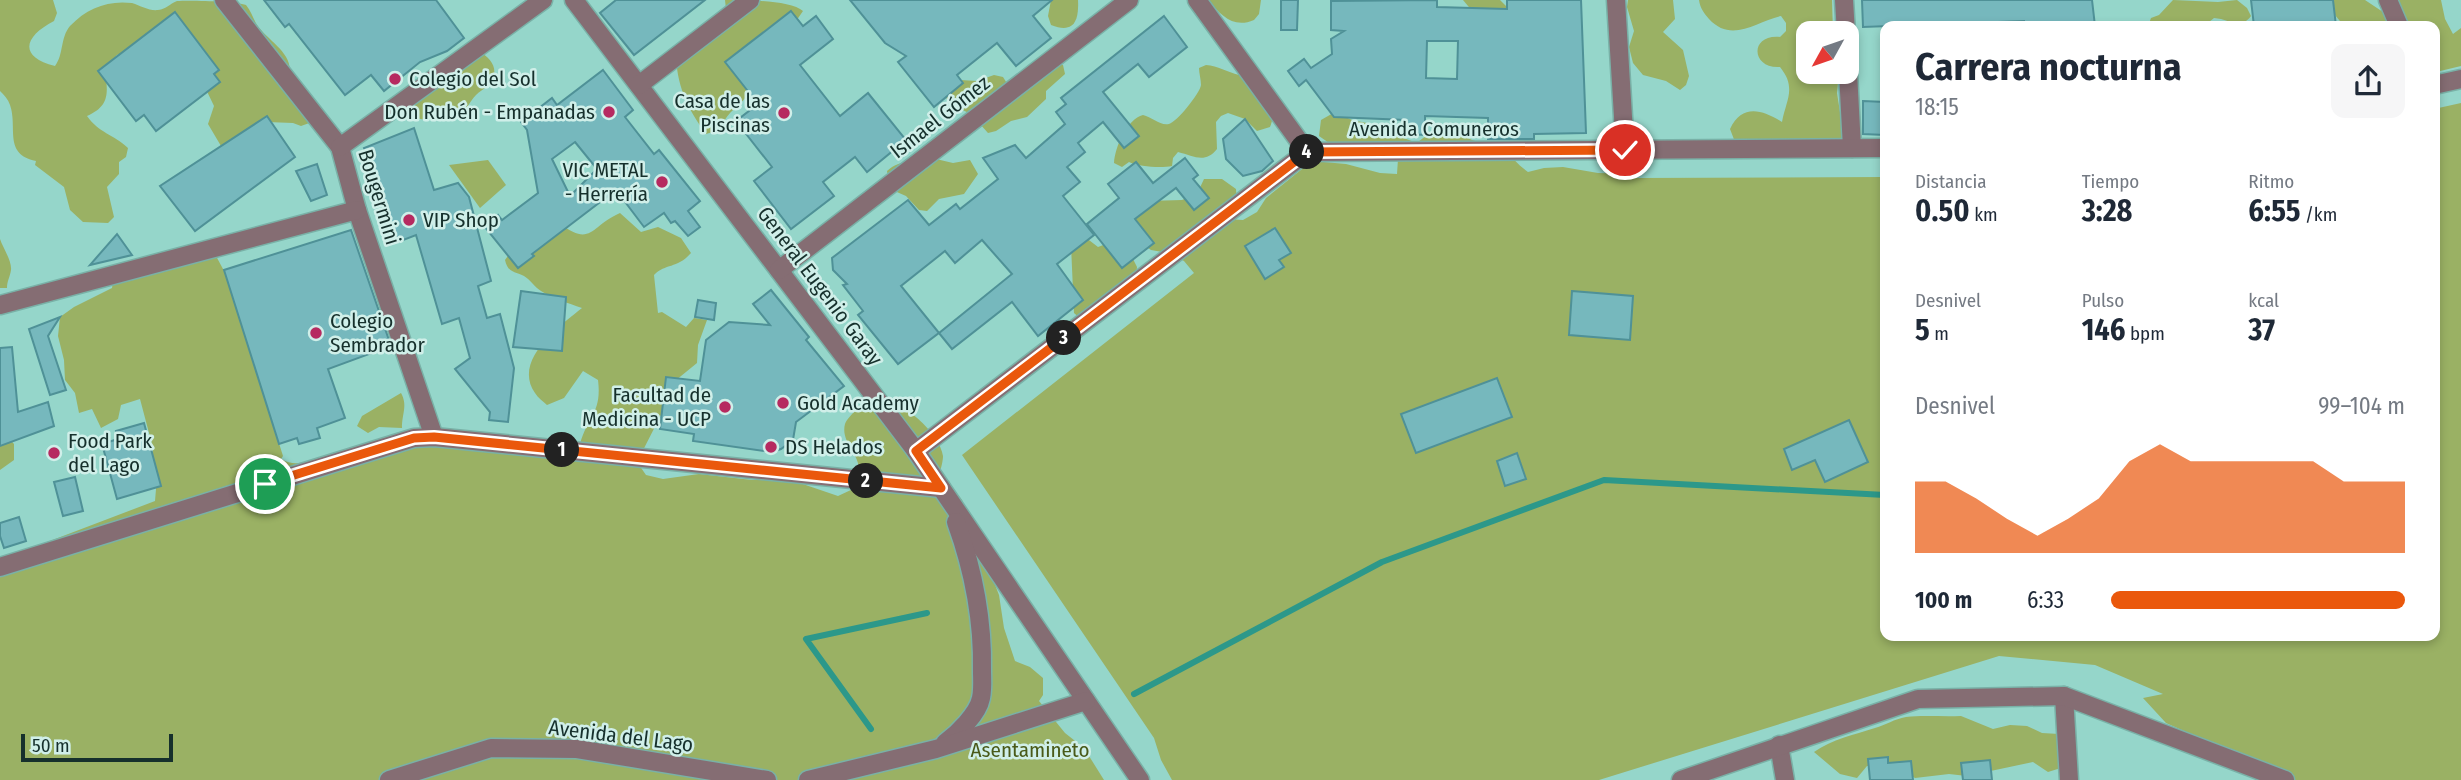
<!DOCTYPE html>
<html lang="es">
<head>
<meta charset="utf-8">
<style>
	:root { --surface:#fff; --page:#f6f6f7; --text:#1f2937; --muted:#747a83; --accent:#ea580c }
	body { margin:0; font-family:"Fira Sans Condensed",sans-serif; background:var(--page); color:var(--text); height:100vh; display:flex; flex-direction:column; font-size:26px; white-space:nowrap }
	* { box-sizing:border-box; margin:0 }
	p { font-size:23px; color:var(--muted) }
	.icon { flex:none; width:38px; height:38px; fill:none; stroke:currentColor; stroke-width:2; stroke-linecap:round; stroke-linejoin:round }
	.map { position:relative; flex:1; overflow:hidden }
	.drawer { position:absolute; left:1880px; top:21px; width:560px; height:620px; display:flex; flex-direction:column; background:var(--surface); border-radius:14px; box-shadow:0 4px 10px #0003 }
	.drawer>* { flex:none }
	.needle { width:46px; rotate:230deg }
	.tools { position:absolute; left:1796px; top:21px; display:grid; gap:14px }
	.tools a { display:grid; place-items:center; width:63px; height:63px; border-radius:14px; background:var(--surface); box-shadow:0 4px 10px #0003; font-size:35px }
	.scale { position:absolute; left:21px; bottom:18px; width:152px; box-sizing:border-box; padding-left:7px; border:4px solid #16302c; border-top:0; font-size:19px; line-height:24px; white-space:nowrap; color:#16302c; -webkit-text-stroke:5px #d0efe9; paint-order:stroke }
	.pin { position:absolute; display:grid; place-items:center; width:60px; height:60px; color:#fff; margin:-30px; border:4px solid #fff; border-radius:50%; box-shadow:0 2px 7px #0007 }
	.km { position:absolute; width:35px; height:35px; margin:-18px; border-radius:50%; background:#222; color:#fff; font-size:19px; line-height:35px; text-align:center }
	.round { display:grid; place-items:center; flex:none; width:74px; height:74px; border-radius:14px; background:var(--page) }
	.headline { display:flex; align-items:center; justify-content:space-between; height:119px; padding:0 35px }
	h1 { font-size:38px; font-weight:700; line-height:52px }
	.stats { display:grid; grid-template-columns:repeat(3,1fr); gap:10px; height:119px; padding:7px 35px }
	.stats div { display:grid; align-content:center }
	.stats b { font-size:30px; font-weight:700 }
	.stats small { font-size:19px; font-weight:400 }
	.stats p { font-size:19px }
	.chart { height:196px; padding:14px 35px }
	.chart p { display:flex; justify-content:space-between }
	.chart svg { width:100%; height:126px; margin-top:7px; fill:var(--accent); opacity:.7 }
	ul { padding:0 35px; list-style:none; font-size:23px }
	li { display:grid; grid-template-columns:112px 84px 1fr; align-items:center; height:52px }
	li i { height:18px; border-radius:9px; background:var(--accent) }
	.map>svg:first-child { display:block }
</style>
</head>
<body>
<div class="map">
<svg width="2461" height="780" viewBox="0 0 2461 780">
	<rect width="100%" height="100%" fill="#95d6ca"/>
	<g fill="#9ab164">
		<path d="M0,0H53L57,13L54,21C25,36 17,56 55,66C64,54 60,38 70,26C87,8 108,0 132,3C141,6 149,11 158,10C167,9 169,4 177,1C188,0 235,1 246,5C251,11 253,18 257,25C268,41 295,54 289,76C301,98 316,94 326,117L301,126L293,123L267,122L250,151L221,146L208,124L214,106L202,81L124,52L117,55L105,67C107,91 112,105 87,116C99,133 113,134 128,148L126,157L119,162V174L107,187L114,217L108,223L83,222L70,210L64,187L35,165L36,161C3,154 18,128 10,105C8,99 4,95 0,91Z"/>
		<path d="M725,0C745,0 791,0 803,11L750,88C747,99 740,103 732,111C722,121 721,131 706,134C687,108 676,84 676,52L726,9Z"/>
		<path d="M1051,0H1078C1079,21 1074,34 1051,25L1048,16Z"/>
		<path d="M1208,0H1261L1259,14L1254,20C1233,29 1221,15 1208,0Z"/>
		<polygon points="1463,0 1500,0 1507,7 1503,14 1479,19"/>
		<polygon points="1628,0 1673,0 1675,19 1663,32 1683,50 1689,76 1686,85 1680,90 1666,81 1643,75 1633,63 1629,47 1634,31 1627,7"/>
		<path d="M1699,0H1832L1833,33H1808V72H1839L1837,93L1844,138L1838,154C1813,165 1762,147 1735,142L1730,129C1742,103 1763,110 1782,122C1786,100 1797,88 1780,67C1751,69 1749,34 1780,37L1786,31V23L1781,16C1757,21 1732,44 1709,19C1704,13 1700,8 1699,0Z"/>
		<path d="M2173,0L2218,2L2237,0L2247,8L2251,16C2240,31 2230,19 2214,18L2204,26H2148L2151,18L2159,15Z"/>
		<polygon points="2332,0 2365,0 2383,12 2385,0 2441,0 2445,19 2453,34 2461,28 2461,66 2436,72 2434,70 2434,26 2344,26 2335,15"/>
		<path d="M482,53C490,59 496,65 494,76C493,85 482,89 476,95C469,102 466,112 458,117C452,121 444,119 437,120C411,120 412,118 405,93C412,82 415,77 428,77Z"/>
		<polygon points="1054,62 1063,65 1065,74 1046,91 1046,99 1027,117 1011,121 996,131 988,133 971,114 956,107 944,96 960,80 977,81 994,75 1003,77 1013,93 1022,95"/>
		<path d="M1206,65C1218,66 1227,72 1239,75C1246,76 1254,72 1261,75C1277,83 1276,113 1270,127L1257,131L1245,119L1228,113L1221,116L1216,122L1217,149C1205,164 1194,156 1178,152L1173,158L1172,166C1162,168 1139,167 1129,162L1122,167L1114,163C1115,147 1127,119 1143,115C1152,117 1160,126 1169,124C1177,122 1200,93 1201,85C1201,80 1199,73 1199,68Z"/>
		<path d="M2461,103V780H2295L2166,723L2143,698L2163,694L2095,665L1999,656L1599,780H1172L1161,760L1154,738L962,455L1194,273L1184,261L1168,253L1151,250L1139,241L1129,228L1148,201L1182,200L1197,194L1204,179H1222L1236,189L1237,206L1226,219L1243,220L1257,212L1266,198L1312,161L1346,164L1380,173L1397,174L1398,159L1332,145L1319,136L1321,120L1335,112L1352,120L1386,127L1401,137L1417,143C1428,132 1442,129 1458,132C1463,134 1467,138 1472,140C1483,144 1493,141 1503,149C1512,157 1518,165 1528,172L1544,168L1563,167L1598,173L1631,174L1636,178L1885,177V635H2434V109Z"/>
		<path d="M936,159L953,163L970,160L978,174L964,194L939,199L927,211L919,210L906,196L890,189L887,171C900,159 919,161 936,159Z"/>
		<polygon points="488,160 506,185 480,208 449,165"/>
		<path d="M620,213L641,232L658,227L681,238L691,253C677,269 666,263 654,275L658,313L662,312L686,327L694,318L707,320L698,345L697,363L670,385L663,400V411L637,462L646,475L663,479L699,474L752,480L788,479L838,496L853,489C854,485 858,479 859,474C862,455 840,443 845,424C846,420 852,414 855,411C858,407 863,402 867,400C891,389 940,431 943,456C943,461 941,468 940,472L962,500L999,595L1004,628L1015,661L1030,667L1043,678V695L1039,701L1065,733L1084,748L1104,780H0V564L28,554L42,544L155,501L156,489L151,471L153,448L140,399L121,405L118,419L101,428L92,409L79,413L75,393L65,380L64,360L58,336L60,317L74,307L112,288L113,282L216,256L223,269L252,303L260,351L255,367L283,456L281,459C297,468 307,460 323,457C328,456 334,457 339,456C364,451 399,439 421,427L580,444C588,415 602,413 598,380L583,371L564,398L547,405C543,401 538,398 535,393C512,360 560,326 582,308C568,303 553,299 541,291C534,287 531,280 524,276C514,271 508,273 505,260L510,253L559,223C592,248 590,226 620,213Z"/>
		<polygon points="1085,237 1098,247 1106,244 1133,259 1137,267 1136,275 1081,319 1074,313 1071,245"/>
		<path d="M0,239C3,248 12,261 11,270C10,277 7,281 7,288H0Z"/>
		<path d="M401,393C408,406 402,413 402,428L379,427L368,433L357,426L362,416Z"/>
		<polygon points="0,432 3,432 14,444 14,460 0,470"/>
		<path d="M1961,716L1993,729L2010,725L2027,726L2042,733L2059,734L2071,744L2078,759L2064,767L2048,772L2033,762L1967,776L1949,774L1915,778C1899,767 1887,764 1867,766L1857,778L1840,774L1814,752C1833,739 1853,735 1875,728C1886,725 1894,719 1906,717C1924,715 1943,717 1961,716Z"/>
	</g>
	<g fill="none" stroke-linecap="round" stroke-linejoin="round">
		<g stroke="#2c988a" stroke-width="6">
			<polyline points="1134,694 1382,562 1604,480 1885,495"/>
			<polyline points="871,729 806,639 927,613"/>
		</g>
	</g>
	<g fill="#76b8bd" stroke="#4f9197" stroke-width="2" fill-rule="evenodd">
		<polygon points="264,0 436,0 464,38 447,51 420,62 384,91 371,75 345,95 289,24 285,27"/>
		<polygon points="616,0 705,0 634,55 600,13"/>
		<polygon points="850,0 1052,0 1033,16 1051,38 1016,66 997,43 957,75 963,83 934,107 898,62 906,56 885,43"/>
		<polygon points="1281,0 1298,0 1297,30 1281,30"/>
		<path d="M1437,0V7L1507,9V0H1581L1586,133L1534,134V139H1488V118L1425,116V135L1406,134V120L1334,117L1306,80L1299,86L1288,71L1304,59L1311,68L1332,54L1331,39L1344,31L1331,30V1ZM1427,41H1458L1457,79L1426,78Z"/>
		<polygon points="1862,0 2092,0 2095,26 2024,26 2024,21 1863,27"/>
		<polygon points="2251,0 2333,0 2336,26 2254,26"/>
		<polygon points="791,11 803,26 816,16 833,39 800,65 840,116 868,93 906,140 867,172 855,157 823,182 834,196 791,229 754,181 772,167 736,121 758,104 725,62"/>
		<polygon points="175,12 219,70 214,74 220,82 156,131 144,115 136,121 98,71"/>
		<path d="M1164,16L1187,47L1149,77L1138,64L1103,92L1139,136L1124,148L1103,122L1078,143L1085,152L1067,167L1080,182L1063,196L1094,235L1057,264L1083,300L1038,336L1012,302L952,349L939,333L898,364L858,315L863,311L843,285L847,284L833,270L832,258L908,200L929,225L956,204L960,209L998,179L983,158L1015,145L1026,158L1065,124L1056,112L1066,104L1061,98ZM982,240L1012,274L939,333L901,286L945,251L955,263Z"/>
		<path d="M603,70L633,110L625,117L654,154L659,150L700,201L688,211L700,227L688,236L675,221L671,223L664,213L644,227L616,190L532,254L534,256L518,268L484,226L498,215L502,220L538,193L527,130L521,122L552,98L557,105ZM575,142L597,169L570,196L552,159Z"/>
		<polygon points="1863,101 1885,102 1885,135 1863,134"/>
		<polygon points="267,116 295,157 195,231 160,186"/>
		<polygon points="1245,119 1273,161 1262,171 1243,176 1226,159 1223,139"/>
		<polygon points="414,128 434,190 458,183 469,197 491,281 478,286 487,318 500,314 514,368 508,422 489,420 490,412 455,369 470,358 459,318 442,324 416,235 398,242 364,148"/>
		<polygon points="1185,158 1198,175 1193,179 1209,198 1194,210 1176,188 1135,219 1154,243 1122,268 1087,224 1119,198 1108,184 1136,162 1153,183"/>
		<polygon points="317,164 327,195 311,201 296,171"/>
		<polygon points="1275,228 1291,253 1279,260 1284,267 1265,279 1245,246"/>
		<polygon points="351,230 391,346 328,369 345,418 317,428 320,438 299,444 297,438 279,444 224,270"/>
		<polygon points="117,234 132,255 90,265"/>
		<polygon points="771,290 809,337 806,340 844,386 796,422 793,440 781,449 772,452 693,441 694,434 660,429 666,377 700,381 706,340 729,322 770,325 753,304"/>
		<polygon points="521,291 566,297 562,351 513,347"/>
		<polygon points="1572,291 1633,296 1630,340 1569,335"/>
		<polygon points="698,300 716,303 714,320 695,317"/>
		<polygon points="60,317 48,336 66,390 50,395 29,329"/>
		<polygon points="12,347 18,412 48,402 54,426 0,446 0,348"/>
		<polygon points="1497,378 1512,417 1416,453 1401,414"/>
		<polygon points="1849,420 1868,462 1825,482 1815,460 1792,470 1784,449"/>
		<polygon points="144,423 161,486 117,499 102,444 118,439 116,431"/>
		<polygon points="1517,453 1526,479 1505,486 1497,461"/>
		<polygon points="75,477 83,511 63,516 54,482"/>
		<polygon points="19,517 26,541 4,548 0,536 0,523"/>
		<polygon points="1888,757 1888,763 1911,761 1913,780 1870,780 1868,759"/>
		<polygon points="1990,760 1992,780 1963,780 1961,763"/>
	</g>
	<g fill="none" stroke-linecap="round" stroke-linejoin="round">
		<defs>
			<g id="minor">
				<polyline points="224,0 340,147 357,210 434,437"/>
				<polyline points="574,0 916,451 1140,780"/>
				<polyline points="1197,0 1307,152"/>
				<polyline points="1616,0 1625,150"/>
				<polyline points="1844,0 1846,33"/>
				<polyline points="2388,0 2399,26"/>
				<polyline points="1846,34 1852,148"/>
				<polyline points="639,85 750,0"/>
				<polyline points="2434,85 2461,79"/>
				<polyline points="340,147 543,0"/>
				<polyline points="779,270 1129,0"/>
				<polyline points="0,305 357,210"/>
				<polyline points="916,451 1307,152 1885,148"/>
				<polyline points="0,567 414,438 434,437 941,488"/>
				<polyline points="2064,696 2069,780"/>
				<path d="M945,743C957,734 978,714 981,698C983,689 982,679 982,671C983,620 973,569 956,522"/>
				<polyline points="1779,745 1785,780"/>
				<polyline points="389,780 491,748 577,749 767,780"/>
				<polyline points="808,780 936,749 1086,701"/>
				<polyline points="1681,780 1918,699 2064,696 2285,780"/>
			</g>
		</defs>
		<use href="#minor" stroke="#79b1a7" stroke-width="21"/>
		<use href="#minor" stroke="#856d73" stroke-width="18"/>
	</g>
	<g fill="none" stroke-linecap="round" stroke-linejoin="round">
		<defs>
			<polyline id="route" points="265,484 414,438 434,437 941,488 916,451 1307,152 1625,150"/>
		</defs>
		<use href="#route" stroke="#fff" stroke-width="14"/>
		<use href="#route" stroke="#ea580c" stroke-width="9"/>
	</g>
	<g fill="#b62a60" stroke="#d0efe9" stroke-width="2.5">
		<circle cx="395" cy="79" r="7"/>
		<circle cx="609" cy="112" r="7"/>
		<circle cx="784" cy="113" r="7"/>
		<circle cx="662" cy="182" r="7"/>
		<circle cx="409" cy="220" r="7"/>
		<circle cx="316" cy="333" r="7"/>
		<circle cx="783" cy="403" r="7"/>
		<circle cx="725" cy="407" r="7"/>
		<circle cx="771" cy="447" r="7"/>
		<circle cx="54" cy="453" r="7"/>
	</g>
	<g text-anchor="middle" stroke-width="5" stroke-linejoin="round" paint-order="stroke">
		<g font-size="21" fill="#16302c" stroke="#d0efe9" text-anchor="start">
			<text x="409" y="86">Colegio del Sol</text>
			<text x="770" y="108" text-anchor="end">Casa de las<tspan x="770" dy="24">Piscinas</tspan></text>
			<text x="595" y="119" text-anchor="end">Don Rubén - Empanadas</text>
			<text x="648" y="177" text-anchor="end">VIC METAL<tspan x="648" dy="24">- Herrería</tspan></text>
			<text x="423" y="227">VIP Shop</text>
			<text x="330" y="328">Colegio<tspan x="330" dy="24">Sembrador</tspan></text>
			<text x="711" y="402" text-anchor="end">Facultad de<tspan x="711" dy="24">Medicina - UCP</tspan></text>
			<text x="797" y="410">Gold Academy</text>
			<text x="68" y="448">Food Park<tspan x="68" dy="24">del Lago</tspan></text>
			<text x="785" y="454">DS Helados</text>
		</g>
		<g font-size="21" fill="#16302c" stroke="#d0efe9">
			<text transform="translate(940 117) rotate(-38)" y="7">Ismael Gómez</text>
			<text x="1434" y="136">Avenida Comuneros</text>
			<text transform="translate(379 197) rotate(73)" y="7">Bougermini</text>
			<text transform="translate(820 286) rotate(53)" y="7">General Eugenio Garay</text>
			<text transform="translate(621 736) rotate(7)" y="7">Avenida del Lago</text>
		</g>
		<g font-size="21" fill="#495a19" stroke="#d0efe9">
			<text x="1030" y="757">Asentamineto</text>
		</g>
	</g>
</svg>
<div class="tools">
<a><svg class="needle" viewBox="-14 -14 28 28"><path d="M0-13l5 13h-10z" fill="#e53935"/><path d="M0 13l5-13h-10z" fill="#747a83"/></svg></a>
</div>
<div class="scale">50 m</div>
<div class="pin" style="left:265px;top:484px;background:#1e9e55"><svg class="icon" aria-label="arrive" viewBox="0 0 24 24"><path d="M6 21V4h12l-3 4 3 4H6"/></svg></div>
<div class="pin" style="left:1625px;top:150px;background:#d93025"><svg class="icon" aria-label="check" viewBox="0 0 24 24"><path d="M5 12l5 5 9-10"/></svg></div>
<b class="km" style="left:562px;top:450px">1</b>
<b class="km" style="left:866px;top:481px">2</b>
<b class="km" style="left:1064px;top:338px">3</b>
<b class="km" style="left:1307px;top:152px">4</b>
<section class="drawer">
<div class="headline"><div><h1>Carrera nocturna</h1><p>18:15</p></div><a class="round"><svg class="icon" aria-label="share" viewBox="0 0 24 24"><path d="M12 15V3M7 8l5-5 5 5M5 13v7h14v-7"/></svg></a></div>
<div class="stats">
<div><p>Distancia</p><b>0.50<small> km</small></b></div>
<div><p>Tiempo</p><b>3:28</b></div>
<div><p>Ritmo</p><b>6:55<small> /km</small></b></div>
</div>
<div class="stats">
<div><p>Desnivel</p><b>5<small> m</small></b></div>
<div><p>Pulso</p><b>146<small> bpm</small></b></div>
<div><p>kcal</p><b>37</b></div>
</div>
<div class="chart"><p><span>Desnivel</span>99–104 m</p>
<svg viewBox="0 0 160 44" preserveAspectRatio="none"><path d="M0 44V19L10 19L20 25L30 32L40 38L50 32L60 25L70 12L80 6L90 12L100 12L110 12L120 12L130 12L140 19L150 19L160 19V44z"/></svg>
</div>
<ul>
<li><b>100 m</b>6:33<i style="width:100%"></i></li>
</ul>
</section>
</div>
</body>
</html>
